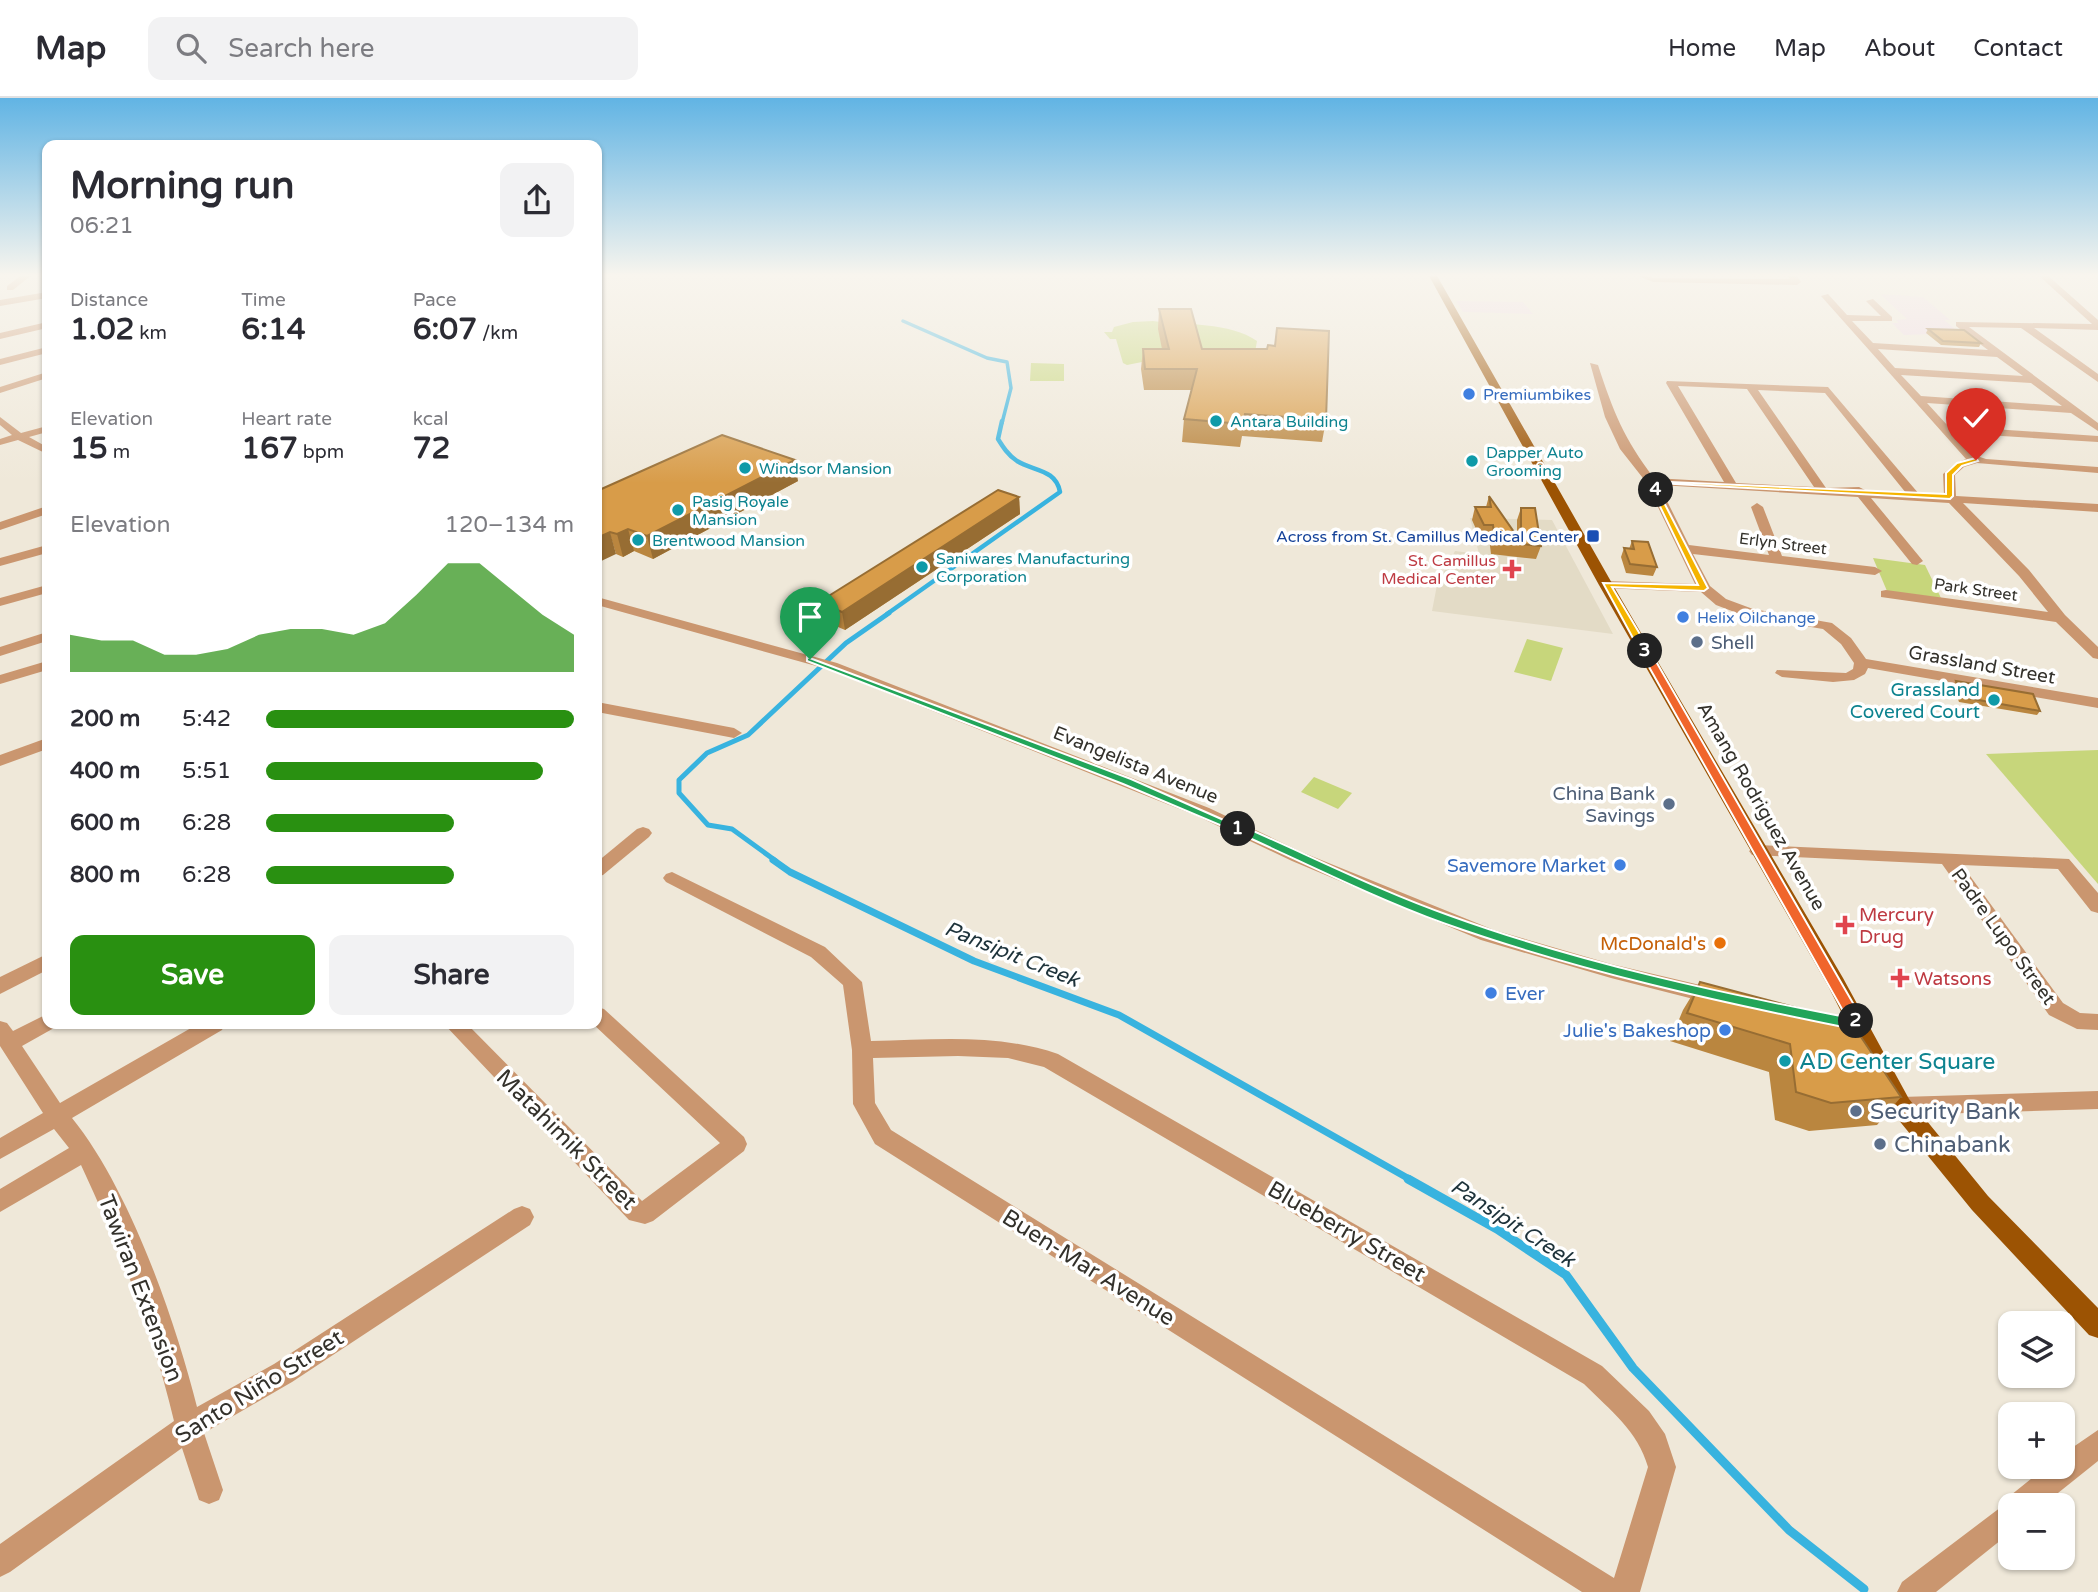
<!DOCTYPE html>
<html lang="en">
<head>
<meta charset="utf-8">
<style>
	:root { --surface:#fff; --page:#f2f2f3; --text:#2b2b33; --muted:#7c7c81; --line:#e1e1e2; --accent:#299011 }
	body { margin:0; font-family:"Varela Round",sans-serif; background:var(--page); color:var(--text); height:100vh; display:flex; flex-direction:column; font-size:26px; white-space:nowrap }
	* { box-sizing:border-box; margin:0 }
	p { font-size:23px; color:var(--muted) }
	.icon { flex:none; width:38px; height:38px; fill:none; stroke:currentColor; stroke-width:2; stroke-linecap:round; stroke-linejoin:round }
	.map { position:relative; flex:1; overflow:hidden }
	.sheet { position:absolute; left:42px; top:42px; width:560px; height:889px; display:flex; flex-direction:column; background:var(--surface); border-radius:14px; box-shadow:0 2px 5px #0004 }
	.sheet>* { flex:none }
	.buttons { position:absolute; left:1998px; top:1213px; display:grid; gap:14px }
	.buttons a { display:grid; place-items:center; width:77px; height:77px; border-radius:14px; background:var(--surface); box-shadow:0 2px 5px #0004; font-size:35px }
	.pin { position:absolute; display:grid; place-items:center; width:60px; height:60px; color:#fff; margin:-72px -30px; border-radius:50% 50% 50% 0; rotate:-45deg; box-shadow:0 0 7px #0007 }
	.pin .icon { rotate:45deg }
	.km { position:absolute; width:35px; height:35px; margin:-18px; border-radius:50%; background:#222; color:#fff; font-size:19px; line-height:35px; text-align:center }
	.round { display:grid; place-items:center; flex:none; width:74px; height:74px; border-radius:14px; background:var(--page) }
	.summary { display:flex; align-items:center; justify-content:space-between; height:119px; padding:0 28px }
	h1 { font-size:38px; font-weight:700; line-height:52px }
	.stats { display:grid; grid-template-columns:repeat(3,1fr); gap:10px; height:119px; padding:7px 28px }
	.stats div { display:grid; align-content:center }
	.stats b { font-size:30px; font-weight:700 }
	.stats small { font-size:19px; font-weight:400 }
	.stats p { font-size:19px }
	.chart { height:196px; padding:14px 28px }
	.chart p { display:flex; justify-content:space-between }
	.chart svg { width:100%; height:126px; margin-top:7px; fill:var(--accent); opacity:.7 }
	.button { display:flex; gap:14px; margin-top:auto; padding:14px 28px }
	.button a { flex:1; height:80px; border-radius:14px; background:var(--accent); color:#fff; font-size:28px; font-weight:700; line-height:80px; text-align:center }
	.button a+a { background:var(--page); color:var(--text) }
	ul { padding:0 28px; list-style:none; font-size:23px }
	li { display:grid; grid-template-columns:112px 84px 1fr; align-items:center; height:52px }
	li i { height:18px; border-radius:9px; background:var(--accent) }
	header { display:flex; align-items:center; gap:42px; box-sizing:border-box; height:98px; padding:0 35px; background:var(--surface); border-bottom:2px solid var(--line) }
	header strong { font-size:33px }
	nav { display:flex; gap:38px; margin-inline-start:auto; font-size:24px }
	.search { width:490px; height:63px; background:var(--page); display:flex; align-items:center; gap:18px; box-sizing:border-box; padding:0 24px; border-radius:14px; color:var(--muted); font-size:26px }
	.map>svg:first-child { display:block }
</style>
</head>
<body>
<header>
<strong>Map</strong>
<div class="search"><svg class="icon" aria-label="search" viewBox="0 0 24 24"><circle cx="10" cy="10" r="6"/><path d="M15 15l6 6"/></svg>Search here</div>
<nav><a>Home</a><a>Map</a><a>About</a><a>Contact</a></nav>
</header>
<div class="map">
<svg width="2098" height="1494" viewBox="0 0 2098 1494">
	<rect width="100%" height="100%" fill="#efe8d9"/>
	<g fill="#eed7e4">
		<polygon points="1880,196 1923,199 1950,222 1944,222 1960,235 1904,237 1892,225 1899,225 1896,222 1907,221"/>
		<polygon points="1456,203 1523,204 1533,216 1463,214"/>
	</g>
	<polygon fill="#e3dbc6" points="1470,420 1552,422 1613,536 1432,513 1437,487 1455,453 1479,456"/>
	<g fill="#c7d67b">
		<path d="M1153,223C1185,227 1230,224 1257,243L1254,260L1147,263L1127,267L1123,265L1116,241H1110L1104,234H1112L1114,229L1133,224Z"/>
		<polygon points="1031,265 1064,266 1064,283 1030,283"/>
		<polygon points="1873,460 1925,467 1941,500 1887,493"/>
		<polygon points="1527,541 1563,550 1551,583 1514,574"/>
		<polygon points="2098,652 2098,786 1986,656"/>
		<polygon points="1314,679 1352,695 1338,711 1301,694"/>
	</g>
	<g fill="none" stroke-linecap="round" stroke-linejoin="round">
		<polyline stroke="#38b3df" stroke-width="3.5" points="903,223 987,260 1007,264 1011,290 1002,325"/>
		<path stroke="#38b3df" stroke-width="4.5" d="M887,516L1060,394C1056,371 1033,373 1017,363C1008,357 1003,349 998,341L1002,323"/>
		<polyline stroke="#38b3df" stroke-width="5" points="776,763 732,731 708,727 679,695 679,682 707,655 748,637 846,545 889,515"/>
		<polyline stroke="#38b3df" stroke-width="7" points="773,762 790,774 974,863 1119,917 1411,1082"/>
		<polyline stroke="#38b3df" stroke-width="9" points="1408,1081 1497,1131 1566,1177 1633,1270 1789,1432 1864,1491"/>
		<g fill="#ca966f" fill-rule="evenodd">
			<polygon points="23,176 33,176 13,192 7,192 7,188"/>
			<polygon points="1634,176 1654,180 1790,181 1786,176 1795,176 1801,184 1797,187 1653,184"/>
			<path d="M2037,176H2046L2098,222V232L2034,230L2098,276V284L2021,230L1969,229L2098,325V333L2071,315L1927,305L1948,328L2098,338V344L1954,335L1974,357L1986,361L2098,369V375L1977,365L1964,369L1955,377L1956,398L2098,406V414L1963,405L2029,472L2065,517L2098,549V561L2093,560L2056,524L1881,499V493L1886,492L2048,514L2019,478L1949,405L1871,400L1923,463L1917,467L1912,466L1858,399L1659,387L1689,447L1769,457L1751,409L1757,405L1763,409L1782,458L1875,469L1882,473L1875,477L1693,456L1710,488L1726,501L1753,511L1832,525L1851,540L1866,561L2098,600V610L1868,570L1865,576L1854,582L1833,584L1782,579L1775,575L1777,572L1846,575L1853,571L1854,565L1841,546L1823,531L1745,518L1716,507L1701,494L1601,490V484L1606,483L1695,486L1646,384L1620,351L1605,319L1590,265L1598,267C1613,313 1624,341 1654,380L1724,384L1666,285L1667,283L1828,289L1919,396L1944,397L1943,376L1956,365L1966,361L1821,198L1828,196L1847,217L1881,218L1866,203L1873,201L1892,219V223H1852L1873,245L1988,252L1956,228V224L2092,226ZM1878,251L1997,259L2023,278L1895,270ZM1901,277L2031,285L2062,308L1921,298ZM1678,288L1747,291L1814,389L1736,385ZM1758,292L1825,295L1906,395L1865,392L1859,389L1826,390Z"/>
			<polygon points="47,194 47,200 0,208 0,202"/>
			<polygon points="47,224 47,230 0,241 0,235"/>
			<polygon points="47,249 47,255 0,267 0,261"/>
			<polygon points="47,274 47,280 0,295 0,289"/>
			<polygon points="0,319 21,335 47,328 47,334 29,339 47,349 47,356 18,342 0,347 0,341 12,337 0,327"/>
			<polygon points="47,408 47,416 0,432 0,424"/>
			<polygon points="47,447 47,455 0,468 0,460"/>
			<polygon points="47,487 47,495 0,508 0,500"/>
			<polygon points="597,499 837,565 1209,710 1304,755 1494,832 1611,866 1717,891 1724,894 1727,899 1724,904 1717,907 1611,880 1481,842 1292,763 1197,718 827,571 597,507"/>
			<polygon points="47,534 47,543 0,558 0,549"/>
			<polygon points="47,563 47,572 0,586 0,577"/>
			<polygon points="597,604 734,630 742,635 734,640 597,614"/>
			<polygon points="47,640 47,651 0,668 0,657"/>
			<polygon points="643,729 649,731 652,735 649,739 603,777 597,779 597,764 637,731"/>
			<polygon points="1758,747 2069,761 2098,795 2098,815 2091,813 2058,771 1962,767 2063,905 2080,915 2098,916 2098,932 2077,931 2049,917 1942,766 1752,757 1749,753"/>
			<path d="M672,774L825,849L862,884L871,943C934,942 997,935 1058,956L1602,1268L1649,1313L1665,1336L1676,1369L1640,1494H1582L875,1046L853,1006L852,952L843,887L811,859L666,784L663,780L666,776ZM958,958L1008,960L1044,969L1584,1286C1610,1312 1638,1333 1648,1369L1614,1480L891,1032L875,1005L873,960Z"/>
			<polygon points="47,856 47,872 0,896 0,879"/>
			<polygon points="597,909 604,911 744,1039 747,1046 744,1053 653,1123 645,1126 629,1122 444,926 467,926 642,1103 720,1045 593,926 597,926"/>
			<path d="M47,916V926H56L54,930L22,948L60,1005L198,926H225L222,932L72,1020C129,1090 175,1221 197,1309L274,1266L514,1111L522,1108L530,1111L534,1119L530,1127L292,1284L204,1335L223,1392L219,1402L209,1406L199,1402L182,1350L10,1474L0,1479V1446L174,1323C152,1231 121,1153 81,1067L0,1114V1091L69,1050L54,1031L0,1061V1040L43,1015L0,948V923L7,925L13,933Z"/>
			<polygon points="2098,993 2098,1011 1901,1017 1893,1015 1890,1008 1893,1001 1901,999"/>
			<polygon points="2098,1332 2098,1363 2043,1407 2011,1407 2011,1434 1936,1494 1897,1494 1902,1484 2009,1403 2011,1397 2047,1368 2063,1368 2063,1356"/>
		</g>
		<polygon fill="#9c5303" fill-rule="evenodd" points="1428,176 1436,176 1613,487 1843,880 1909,1001 1988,1098 2098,1210 2098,1240 2089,1237 1972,1112 1893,1015 1828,888 1599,487"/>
	</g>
	<g fill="#ba863f">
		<polygon points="1159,211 1202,251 1326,322 1322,344 1242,338 1240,349 1182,344 1184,321 1191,292 1144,292 1141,271 1143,251 1162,251 1158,231"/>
		<polygon points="1928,231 1981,245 1979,249 1941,247 1926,235"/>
		<polygon points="798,383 653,461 634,453 623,459 616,456 597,393"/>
		<polygon points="1489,398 1517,438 1517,422 1521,410 1541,448 1536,461 1491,456 1489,440 1480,440 1472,422 1475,409 1486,409"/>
		<polygon points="1019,399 1020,416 845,532 822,522 819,504"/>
		<polygon points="1632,443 1657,469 1653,478 1626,475 1621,459 1624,450 1629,451"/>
		<polygon points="1956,583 2040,613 2037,617 1959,604 1953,587"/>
		<polygon points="1700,884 1901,999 1877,1027 1809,1033 1775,1022 1769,974 1670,943 1683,912"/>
	</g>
	<g fill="#976d33">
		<polygon points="795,362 798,383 653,461 647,438"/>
		<polygon points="1019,399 1020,416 845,532 842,514"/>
		<polygon points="628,431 634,453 623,459 617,436"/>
		<polygon points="610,434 616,456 597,465 597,440"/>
	</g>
	<g fill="#d89c49" stroke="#976d33" stroke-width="2">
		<polygon points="1159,211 1191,211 1202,251 1267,251 1268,247 1275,248 1277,230 1329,233 1326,322 1245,316 1243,326 1184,321 1197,271 1145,271 1143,251 1169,251"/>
		<polygon points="1928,231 1964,232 1981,245 1943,243"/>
		<polygon points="722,337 795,362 647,438 628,431 617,436 610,434 597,440 597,393"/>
		<polygon points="998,392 1019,399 842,514 819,504"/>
		<polygon points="1489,398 1521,444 1521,410 1535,410 1541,448 1495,443 1493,427 1484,427 1475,409 1491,409"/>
		<polygon points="1632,443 1648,444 1657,469 1630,466 1624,450 1634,451"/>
		<polygon points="1956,583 2033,596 2040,613 1962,599"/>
		<polygon points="1700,884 1851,924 1901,999 1831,1005 1796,994 1790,946 1687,915"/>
	</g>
	<linearGradient id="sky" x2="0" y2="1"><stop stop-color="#61b4e4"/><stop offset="0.46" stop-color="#f8f5ee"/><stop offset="1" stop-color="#f8f5ee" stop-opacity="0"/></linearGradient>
	<rect width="2098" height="385" fill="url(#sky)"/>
	<polygon fill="#22a559" stroke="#fff" stroke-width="2" points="807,559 1131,681 1244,731 1234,733 1123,686 807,563"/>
	<path fill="#22a559" stroke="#fff" stroke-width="2" d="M1234,728H1242C1311,758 1380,793 1451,818C1581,865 1716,894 1851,920L1856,918L1865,927L1858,932C1718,904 1578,873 1443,825C1372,799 1303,764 1234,733Z"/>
	<polygon fill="#f0652b" stroke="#fff" stroke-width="2" points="1645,550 1650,553 1861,919 1861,927 1851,927 1640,553"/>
	<polygon fill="#f5b400" stroke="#fff" stroke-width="2" points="1656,389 1708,490 1704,493 1612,489 1650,553 1645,556 1640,553 1603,485 1698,487 1652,392"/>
	<polygon fill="#f5b400" stroke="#fff" stroke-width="2" points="1976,360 1978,363 1962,368 1953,377 1953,398 1950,401 1657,385 1660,392 1656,394 1648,383 1946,396 1946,375 1957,365"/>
	<g fill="#3f7fe0" stroke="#fff" stroke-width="2.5">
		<circle cx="1469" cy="296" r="7"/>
		<circle cx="1683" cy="519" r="7"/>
		<circle cx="1620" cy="767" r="7"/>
		<circle cx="1491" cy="895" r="7"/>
		<circle cx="1725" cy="932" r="7"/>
	</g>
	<g fill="#0f9aa8" stroke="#fff" stroke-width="2.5">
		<circle cx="1216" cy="323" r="7"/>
		<circle cx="1472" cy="363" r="7"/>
		<circle cx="745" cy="370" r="7"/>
		<circle cx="678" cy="412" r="7"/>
		<circle cx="638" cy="442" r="7"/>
		<circle cx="922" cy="469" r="7"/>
		<circle cx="1994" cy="602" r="7"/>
		<circle cx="1785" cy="963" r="7"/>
	</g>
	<rect fill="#1a4fb4" stroke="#fff" stroke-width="2.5" x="1586" y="431" width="14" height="14" rx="3.5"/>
	<g fill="#e0444e" stroke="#fff" stroke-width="2.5">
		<path d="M1508.5 460.5h7v7h7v7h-7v7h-7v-7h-7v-7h7z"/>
		<path d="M1841.5 816.5h7v7h7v7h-7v7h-7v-7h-7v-7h7z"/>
		<path d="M1896.5 869.5h7v7h7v7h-7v7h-7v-7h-7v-7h7z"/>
	</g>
	<g fill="#5c6f8a" stroke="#fff" stroke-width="2.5">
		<circle cx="1697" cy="544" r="7"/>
		<circle cx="1669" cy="706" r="7"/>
		<circle cx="1856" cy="1013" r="7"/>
		<circle cx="1880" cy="1046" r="7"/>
	</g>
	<circle fill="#e8710a" stroke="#fff" stroke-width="2.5" cx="1720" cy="845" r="7"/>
	<g text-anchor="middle" stroke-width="7" stroke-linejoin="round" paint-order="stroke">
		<g font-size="16" fill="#366cbe" stroke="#fff" text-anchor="start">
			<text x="1483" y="302">Premiumbikes</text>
			<text x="1697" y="525">Helix Oilchange</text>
		</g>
		<g font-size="16" fill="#0d838f" stroke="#fff" text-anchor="start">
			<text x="1230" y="329">Antara Building</text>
			<text x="1486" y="360">Dapper Auto<tspan x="1486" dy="18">Grooming</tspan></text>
			<text x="759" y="376">Windsor Mansion</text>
			<text x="692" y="409">Pasig Royale<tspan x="692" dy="18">Mansion</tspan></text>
			<text x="652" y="448">Brentwood Mansion</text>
			<text x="936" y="466">Saniwares Manufacturing<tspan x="936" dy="18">Corporation</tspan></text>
		</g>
		<g font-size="16" fill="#164399" stroke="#fff" text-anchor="end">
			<text x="1579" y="444">Across from St. Camillus Medical Center</text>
		</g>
		<g font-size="16" fill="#33312b" stroke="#fff">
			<text transform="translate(1783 445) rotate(7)" y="6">Erlyn Street</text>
			<text transform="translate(1976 491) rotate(8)" y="6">Park Street</text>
		</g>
		<g font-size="16" fill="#be3a42" stroke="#fff" text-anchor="end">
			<text x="1496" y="468">St. Camillus<tspan x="1496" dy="18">Medical Center</tspan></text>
		</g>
		<g font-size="19" fill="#4e5e75" stroke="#fff" text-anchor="start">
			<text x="1711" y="551">Shell</text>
			<text x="1655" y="702" text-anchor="end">China Bank<tspan x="1655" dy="22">Savings</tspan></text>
		</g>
		<g font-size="19" fill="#33312b" stroke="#fff">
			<text transform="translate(1982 566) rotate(10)" y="7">Grassland Street</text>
			<text transform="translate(1136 666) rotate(22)" y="7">Evangelista Avenue</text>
			<text transform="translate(1762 708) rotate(60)" y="7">Amang Rodriguez Avenue</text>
			<text transform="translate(2004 838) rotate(54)" y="7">Padre Lupo Street</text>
		</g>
		<g font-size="19" fill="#0d838f" stroke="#fff" text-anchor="end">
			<text x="1980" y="598">Grassland<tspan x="1980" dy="22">Covered Court</tspan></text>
		</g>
		<g font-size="19" fill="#366cbe" stroke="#fff" text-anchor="end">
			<text x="1606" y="774">Savemore Market</text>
			<text x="1505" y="902" text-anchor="start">Ever</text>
			<text x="1711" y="939">Julie's Bakeshop</text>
		</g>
		<g font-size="19" fill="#be3a42" stroke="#fff" text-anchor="start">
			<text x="1859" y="823">Mercury<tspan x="1859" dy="22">Drug</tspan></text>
			<text x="1914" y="887">Watsons</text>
		</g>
		<g font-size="19" fill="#c56008" stroke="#fff" text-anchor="end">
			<text x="1706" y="852">McDonald's</text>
		</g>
		<g font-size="21" font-style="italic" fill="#1d323a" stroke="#fff">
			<text transform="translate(1012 856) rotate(22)" y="7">Pansipit Creek</text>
			<text transform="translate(1513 1125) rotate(33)" y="7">Pansipit Creek</text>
		</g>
		<g font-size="23" fill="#0d838f" stroke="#fff" text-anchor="start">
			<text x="1799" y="971">AD Center Square</text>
		</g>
		<g font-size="23" fill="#4e5e75" stroke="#fff" text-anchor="start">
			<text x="1870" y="1021">Security Bank</text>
			<text x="1894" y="1054">Chinabank</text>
		</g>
		<g font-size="23" fill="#33312b" stroke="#fff">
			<text transform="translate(567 1041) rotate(45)" y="8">Matahimik Street</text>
			<text transform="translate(1347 1133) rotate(30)" y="8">Blueberry Street</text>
			<text transform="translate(1089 1169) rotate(32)" y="8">Buen-Mar Avenue</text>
			<text transform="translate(141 1190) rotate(69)" y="8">Tawiran Extension</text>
			<text transform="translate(259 1288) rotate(-32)" y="8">Santo Niño Street</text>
		</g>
	</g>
</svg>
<div class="buttons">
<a><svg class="icon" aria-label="layers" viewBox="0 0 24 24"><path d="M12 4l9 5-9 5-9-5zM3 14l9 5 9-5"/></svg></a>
<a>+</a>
<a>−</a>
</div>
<div class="pin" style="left:810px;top:561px;background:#1e9e55"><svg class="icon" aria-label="arrive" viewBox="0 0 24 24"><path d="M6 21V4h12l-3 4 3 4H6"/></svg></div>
<div class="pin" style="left:1976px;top:362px;background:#d93025"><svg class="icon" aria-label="check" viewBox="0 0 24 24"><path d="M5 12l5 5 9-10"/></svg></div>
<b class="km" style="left:1238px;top:731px">1</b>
<b class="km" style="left:1856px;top:923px">2</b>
<b class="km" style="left:1645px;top:553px">3</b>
<b class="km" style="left:1656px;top:392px">4</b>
<section class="sheet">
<div class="summary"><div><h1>Morning run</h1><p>06:21</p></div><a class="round"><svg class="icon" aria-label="share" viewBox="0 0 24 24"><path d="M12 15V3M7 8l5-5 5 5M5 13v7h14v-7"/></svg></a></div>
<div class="stats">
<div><p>Distance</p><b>1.02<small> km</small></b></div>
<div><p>Time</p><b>6:14</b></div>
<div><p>Pace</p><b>6:07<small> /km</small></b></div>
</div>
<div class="stats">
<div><p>Elevation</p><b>15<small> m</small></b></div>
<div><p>Heart rate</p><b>167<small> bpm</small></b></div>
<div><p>kcal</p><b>72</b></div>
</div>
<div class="chart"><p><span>Elevation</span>120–134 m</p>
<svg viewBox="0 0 160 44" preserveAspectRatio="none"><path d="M0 44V31L10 33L20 33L30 38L40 38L50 36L60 31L70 29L80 29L90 31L100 27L110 17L120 6L130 6L140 15L150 24L160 31V44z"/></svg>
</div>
<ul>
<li><b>200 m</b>5:42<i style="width:100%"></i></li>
<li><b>400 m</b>5:51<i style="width:90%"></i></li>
<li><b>600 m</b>6:28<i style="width:61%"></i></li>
<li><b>800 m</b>6:28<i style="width:61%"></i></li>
</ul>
<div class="button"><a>Save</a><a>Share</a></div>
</section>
</div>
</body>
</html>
